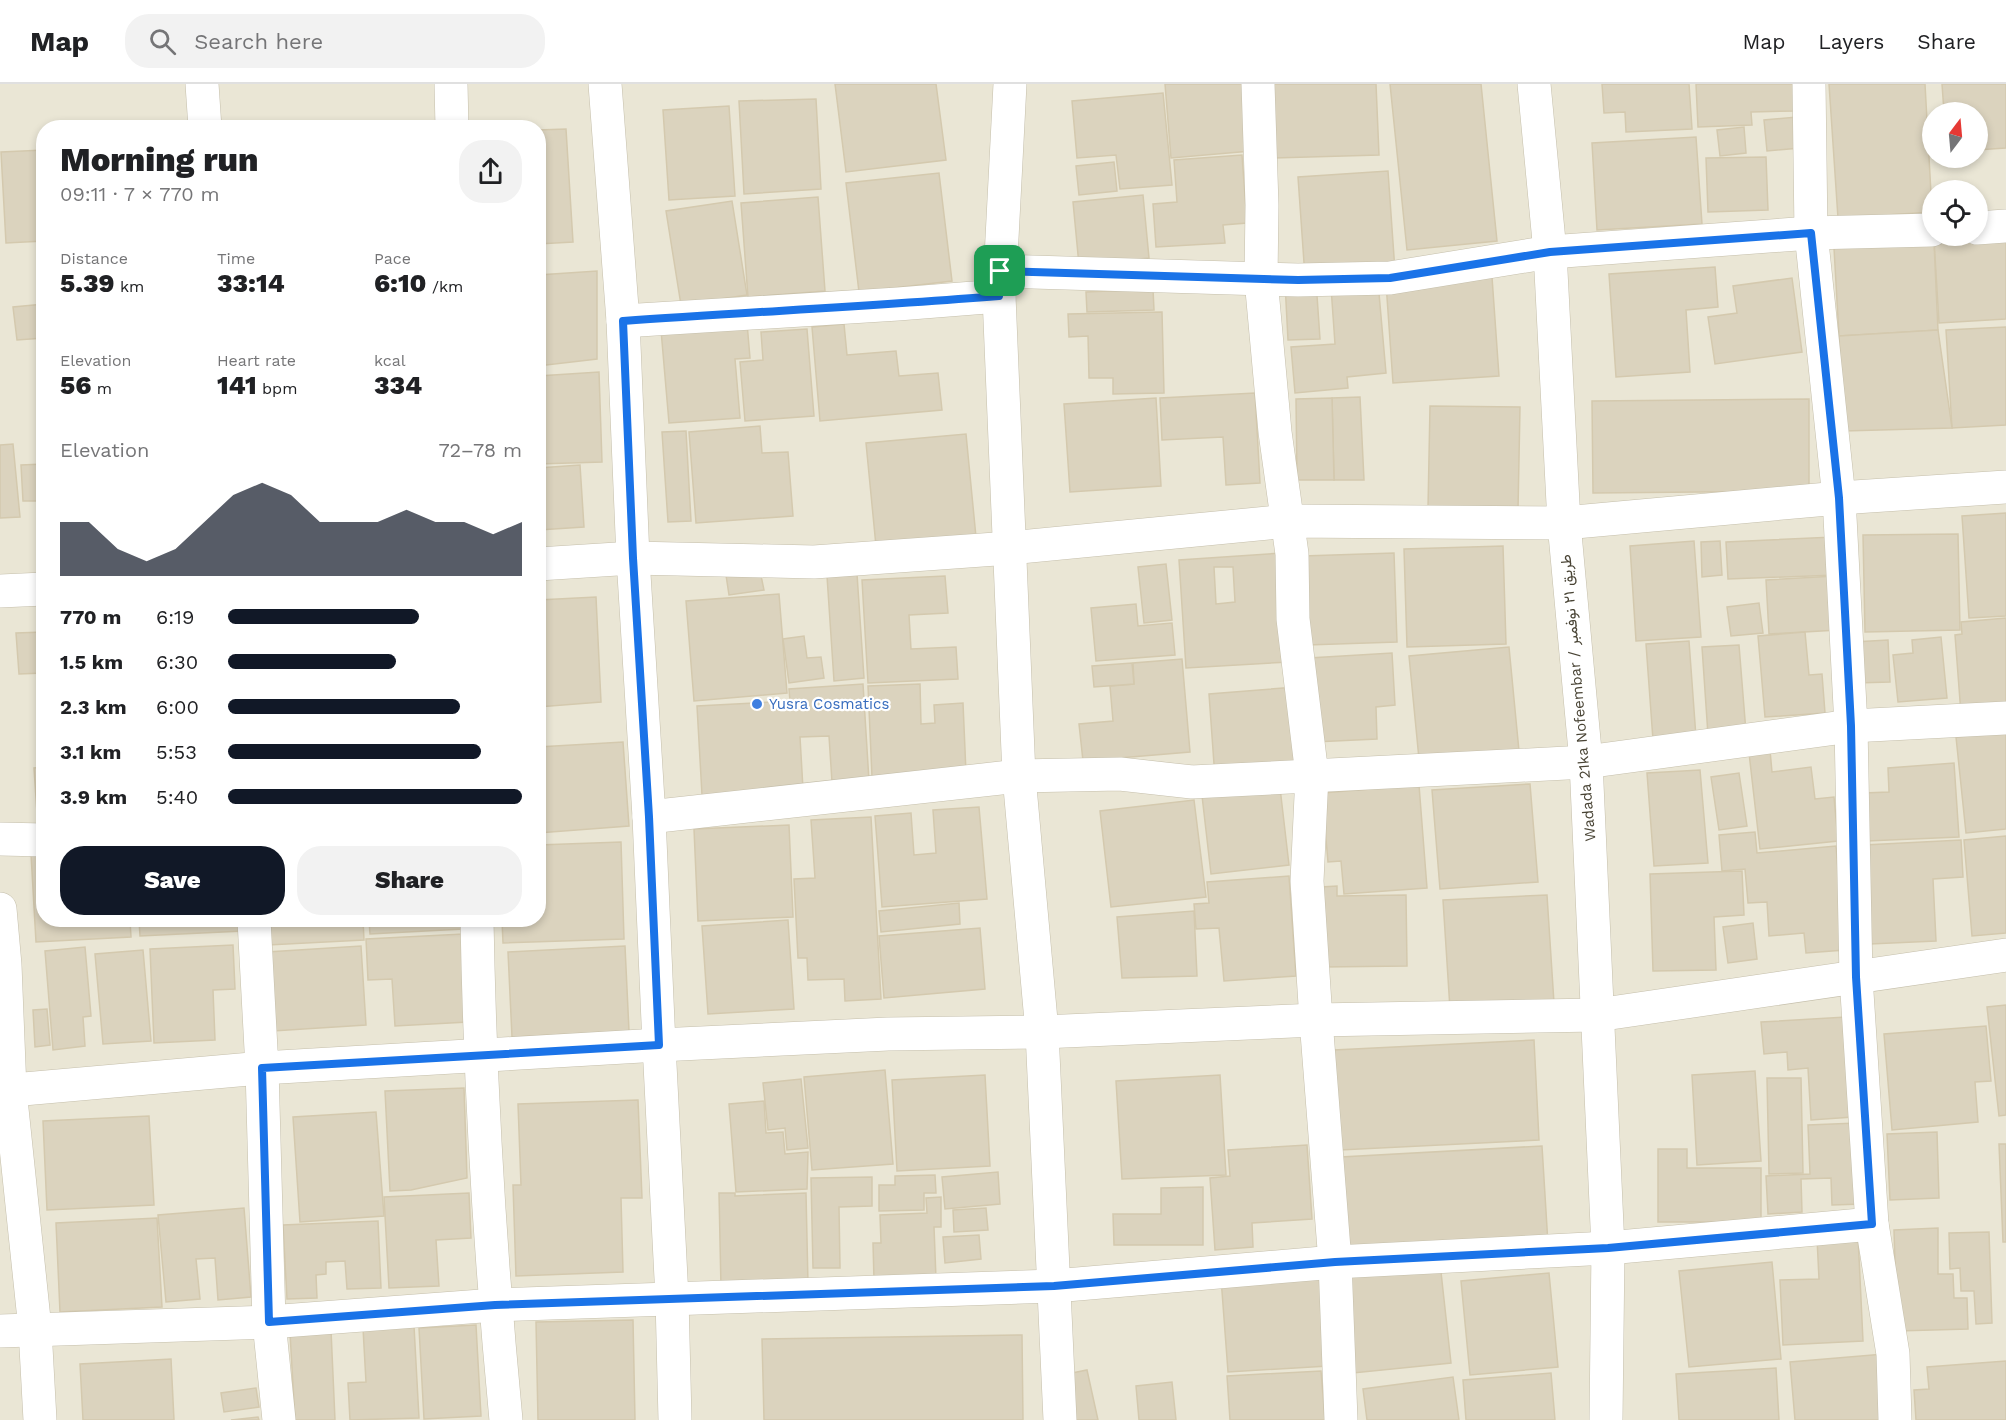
<!DOCTYPE html>
<html lang="en">
<head>
<meta charset="utf-8">
<style>
	:root { --surface:#fff; --page:#f2f2f2; --text:#202124; --muted:#757577; --line:#e0e0e0; --accent:#111827 }
	body { margin:0; font-family:"Work Sans",Vazirmatn,sans-serif; background:var(--page); color:var(--text); height:100vh; display:flex; flex-direction:column; font-size:22px; white-space:nowrap }
	* { box-sizing:border-box; margin:0 }
	p { font-size:20px; color:var(--muted) }
	.icon { flex:none; width:33px; height:33px; fill:none; stroke:currentColor; stroke-width:2; stroke-linecap:round; stroke-linejoin:round }
	.map { position:relative; flex:1; overflow:hidden }
	.panel { position:absolute; left:36px; top:36px; width:510px; height:807px; display:flex; flex-direction:column; background:var(--surface); border-radius:24px; box-shadow:0 3px 9px #0003 }
	.panel>* { flex:none }
	.needle { width:39px; rotate:16deg }
	.tools { position:absolute; left:1922px; top:18px; display:grid; gap:12px }
	.tools a { display:grid; place-items:center; width:66px; height:66px; border-radius:50%; background:var(--surface); box-shadow:0 3px 9px #0003; font-size:30px }
	.pin { position:absolute; display:grid; place-items:center; width:51px; height:51px; color:#fff; margin:-26px; border-radius:12px; box-shadow:0 3px 9px #0006 }
	.round { display:grid; place-items:center; flex:none; width:63px; height:63px; border-radius:24px; background:var(--page) }
	.headline { display:flex; align-items:center; justify-content:space-between; height:102px; padding:0 24px }
	h1 { font-size:33px; font-weight:800; line-height:45px }
	.stats { display:grid; grid-template-columns:repeat(3,1fr); gap:9px; height:102px; padding:6px 24px }
	.stats div { display:grid; align-content:center }
	.stats b { font-size:26px; font-weight:800 }
	.stats small { font-size:16px; font-weight:400 }
	.stats p { font-size:16px }
	.chart { height:168px; padding:12px 24px }
	.chart p { display:flex; justify-content:space-between }
	.chart svg { width:100%; height:108px; margin-top:6px; fill:var(--accent); opacity:.7 }
	.cta { display:flex; gap:12px; margin-top:auto; padding:12px 24px }
	.cta a { flex:1; height:69px; border-radius:24px; background:var(--accent); color:#fff; font-size:24px; font-weight:800; line-height:69px; text-align:center }
	.cta a+a { background:var(--page); color:var(--text) }
	ul { padding:0 24px; list-style:none; font-size:20px }
	li { display:grid; grid-template-columns:96px 72px 1fr; align-items:center; height:45px }
	li i { height:15px; border-radius:8px; background:var(--accent) }
	header { display:flex; align-items:center; gap:36px; box-sizing:border-box; height:84px; padding:0 30px; background:var(--surface); border-bottom:2px solid var(--line) }
	header strong { font-size:28px }
	nav { display:flex; gap:33px; margin-inline-start:auto; font-size:21px }
	.search { width:420px; height:54px; background:var(--page); display:flex; align-items:center; gap:15px; box-sizing:border-box; padding:0 21px; border-radius:24px; color:var(--muted); font-size:22px }
	.map>svg:first-child { display:block }
</style>
</head>
<body>
<header>
<strong>Map</strong>
<div class="search"><svg class="icon" aria-label="search" viewBox="0 0 24 24"><circle cx="10" cy="10" r="6"/><path d="M15 15l6 6"/></svg>Search here</div>
<nav><a>Map</a><a>Layers</a><a>Share</a></nav>
</header>
<div class="map">
<svg width="2006" height="1336" viewBox="0 0 2006 1336">
	<rect width="100%" height="100%" fill="#f5f3e7"/>
	<path fill="#eae6d5" fill-rule="evenodd" d="M0,0H2006V1336H0ZM1932,28H1977V74H1932ZM44,44H538V836H44ZM1932,106H1977V152H1932Z"/>
	<g fill="#dbd3be" stroke="#d4c9ae" stroke-width="1.5" fill-rule="evenodd">
		<polygon points="835,0 936,0 946,76 846,88"/>
		<polygon points="1165,0 1244,0 1251,67 1171,74"/>
		<polygon points="1270,0 1376,0 1379,71 1274,74"/>
		<polygon points="1390,0 1481,0 1497,157 1407,166"/>
		<polygon points="1602,0 1689,0 1692,45 1626,48 1625,28 1604,29"/>
		<polygon points="1696,0 1793,0 1794,27 1751,28 1752,41 1698,43"/>
		<polygon points="1829,0 1925,0 1932,128 1838,134"/>
		<polygon points="1942,0 2006,0 2006,64 1977,66 1977,28 1944,28"/>
		<polygon points="1163,9 1172,101 1120,105 1116,71 1077,74 1072,17"/>
		<polygon points="816,15 821,105 744,110 739,17"/>
		<polygon points="729,22 735,112 669,116 663,26"/>
		<polygon points="1797,33 1800,64 1767,67 1764,36"/>
		<polygon points="1744,43 1746,69 1720,72 1717,46"/>
		<polygon points="566,45 573,158 538,160 538,46"/>
		<polygon points="1696,53 1702,140 1597,146 1592,59"/>
		<polygon points="44,66 44,157 6,159 1,68"/>
		<polygon points="1242,71 1247,139 1223,141 1225,159 1156,163 1153,120 1177,118 1174,76"/>
		<polygon points="1766,73 1768,126 1708,128 1706,74"/>
		<polygon points="1114,78 1117,107 1079,111 1076,82"/>
		<polygon points="1388,87 1395,187 1305,193 1298,93"/>
		<polygon points="939,89 952,197 859,208 846,99"/>
		<polygon points="1143,111 1149,174 1079,181 1073,118"/>
		<polygon points="818,113 825,207 748,213 741,119"/>
		<polygon points="732,117 747,211 681,221 666,127"/>
		<polygon points="2006,152 2006,235 1939,239 1934,156"/>
		<polygon points="1934,159 1938,246 1839,252 1834,164"/>
		<polygon points="1715,183 1718,223 1686,226 1690,288 1616,293 1609,190"/>
		<polygon points="597,187 597,275 538,282 538,191"/>
		<polygon points="1492,193 1499,292 1393,299 1386,199"/>
		<polygon points="1792,194 1802,268 1715,280 1708,233 1737,229 1733,202"/>
		<polygon points="1316,197 1320,255 1288,256 1285,199"/>
		<polygon points="1378,198 1386,289 1347,293 1348,304 1295,309 1291,263 1335,260 1331,203"/>
		<polygon points="1153,205 1154,226 1087,228 1086,208"/>
		<polygon points="44,220 44,254 17,256 13,223"/>
		<polygon points="1162,228 1164,309 1113,310 1113,294 1089,294 1088,252 1069,253 1068,230"/>
		<polygon points="747,239 750,274 735,275 740,334 669,339 661,246"/>
		<polygon points="844,240 847,271 896,267 899,292 938,289 942,326 820,337 812,243"/>
		<polygon points="2006,243 2006,341 1952,344 1946,246"/>
		<polygon points="807,245 814,332 745,337 740,278 763,276 761,248"/>
		<polygon points="1938,246 1952,344 1844,347 1839,252"/>
		<polygon points="599,288 602,378 538,380 538,292"/>
		<polygon points="1255,309 1260,399 1226,401 1223,353 1162,356 1160,314"/>
		<polygon points="1360,313 1364,396 1334,396 1332,314"/>
		<polygon points="1156,314 1161,402 1070,408 1064,320"/>
		<polygon points="1332,314 1334,396 1297,396 1296,315"/>
		<polygon points="1809,315 1809,407 1593,409 1592,317"/>
		<polygon points="1430,322 1520,323 1518,426 1428,424"/>
		<polygon points="760,342 762,369 788,368 793,432 696,439 689,348"/>
		<polygon points="686,347 691,437 668,438 662,348"/>
		<polygon points="966,350 976,453 876,462 866,359"/>
		<polygon points="13,360 20,433 0,434 0,361"/>
		<polygon points="44,380 44,454 41,454 38,417 23,417 21,381"/>
		<polygon points="580,381 584,443 539,446 538,384"/>
		<polygon points="2006,429 2006,532 1969,534 1962,432"/>
		<polygon points="1958,450 1960,546 1865,548 1863,451"/>
		<polygon points="1834,453 1836,491 1728,495 1726,458"/>
		<polygon points="1694,457 1701,553 1636,557 1630,462"/>
		<polygon points="1720,457 1722,491 1702,493 1701,458"/>
		<polygon points="1503,462 1506,560 1407,563 1404,465"/>
		<path d="M1282,469L1289,578L1186,584L1179,476ZM1214,483H1233L1235,518L1216,520Z"/>
		<polygon points="1394,469 1397,558 1307,561 1303,472"/>
		<polygon points="1166,480 1172,536 1144,539 1138,483"/>
		<polygon points="760,487 764,506 729,511 726,491"/>
		<polygon points="857,490 864,594 834,597 827,492"/>
		<polygon points="945,492 948,529 909,531 911,565 956,563 958,595 868,599 862,496"/>
		<polygon points="1835,492 1838,546 1769,550 1766,496"/>
		<polygon points="779,510 787,609 694,617 686,517"/>
		<polygon points="596,513 601,618 538,623 538,516"/>
		<polygon points="1759,519 1763,549 1731,552 1727,523"/>
		<polygon points="1136,520 1138,542 1172,539 1175,571 1096,577 1091,524"/>
		<polygon points="2006,534 2006,626 1961,630 1955,551 1962,550 1961,538"/>
		<polygon points="44,548 44,589 19,590 16,549"/>
		<polygon points="1805,548 1809,591 1822,590 1825,629 1765,633 1758,552"/>
		<polygon points="804,552 807,574 821,573 824,594 789,599 783,555"/>
		<polygon points="1941,553 1947,614 1898,618 1893,571 1913,569 1912,556"/>
		<polygon points="1888,556 1890,598 1855,599 1853,558"/>
		<polygon points="1689,557 1696,653 1653,656 1646,560"/>
		<polygon points="1739,561 1746,648 1708,651 1702,563"/>
		<polygon points="1509,563 1519,667 1419,675 1409,572"/>
		<polygon points="1392,569 1395,621 1376,623 1377,655 1314,658 1309,574"/>
		<polygon points="1182,575 1190,668 1083,677 1079,640 1113,637 1110,602 1134,600 1133,579"/>
		<polygon points="1132,579 1134,600 1094,603 1092,582"/>
		<polygon points="863,600 869,697 832,698 829,652 800,653 803,705 702,711 697,622 790,617 789,605"/>
		<polygon points="920,600 921,640 935,639 934,621 963,619 966,689 872,693 868,602"/>
		<polygon points="1296,603 1303,687 1215,694 1209,610"/>
		<polygon points="2006,648 2006,745 1966,749 1956,653"/>
		<polygon points="623,658 629,742 538,749 538,663"/>
		<polygon points="1770,666 1772,688 1811,683 1815,715 1834,713 1838,757 1760,765 1749,669"/>
		<polygon points="1954,679 1959,753 1867,757 1864,709 1889,708 1888,684"/>
		<polygon points="44,683 44,744 38,744 34,684"/>
		<polygon points="1700,686 1708,779 1654,782 1647,689"/>
		<polygon points="1739,689 1747,742 1719,746 1711,693"/>
		<polygon points="1279,695 1289,781 1211,790 1201,703"/>
		<polygon points="1530,700 1538,798 1440,805 1432,706"/>
		<polygon points="1419,701 1427,804 1344,810 1341,777 1328,778 1322,709"/>
		<polygon points="1194,716 1206,813 1111,823 1100,727"/>
		<polygon points="979,723 987,815 882,823 875,732 911,729 914,771 936,769 933,726"/>
		<polygon points="871,733 881,915 845,917 844,895 808,896 807,874 798,874 794,795 815,794 811,736"/>
		<polygon points="789,741 793,833 698,837 694,745"/>
		<polygon points="1755,748 1757,769 1836,762 1845,866 1806,869 1804,849 1769,852 1767,818 1748,819 1745,785 1722,787 1719,751"/>
		<polygon points="2006,752 2006,849 1972,852 1964,756"/>
		<polygon points="1961,756 1963,793 1933,795 1936,857 1870,860 1864,761"/>
		<polygon points="621,758 624,855 503,859 502,836 538,836 538,761"/>
		<polygon points="31,770 44,770 44,836 130,836 131,853 36,858"/>
		<polygon points="1742,787 1744,831 1714,833 1716,886 1653,887 1650,790"/>
		<polygon points="1289,792 1296,892 1224,897 1219,844 1196,845 1194,820 1209,819 1207,798"/>
		<polygon points="1337,802 1337,812 1406,811 1407,882 1323,883 1321,803"/>
		<polygon points="1547,811 1554,919 1450,925 1443,816"/>
		<polygon points="959,819 960,840 881,848 879,827"/>
		<polygon points="1194,827 1197,892 1122,894 1117,833"/>
		<polygon points="139,836 242,836 243,847 140,852"/>
		<polygon points="266,836 363,836 364,856 268,861"/>
		<polygon points="369,836 463,836 463,845 370,850"/>
		<polygon points="788,836 794,925 708,930 702,842"/>
		<polygon points="1753,839 1757,875 1728,879 1723,843"/>
		<polygon points="980,844 985,905 884,914 879,852"/>
		<polygon points="463,850 468,938 395,942 392,895 368,896 366,855"/>
		<polygon points="233,861 235,905 213,906 215,956 154,959 150,865"/>
		<polygon points="361,862 366,941 273,947 267,868"/>
		<polygon points="625,862 629,947 512,953 508,868"/>
		<polygon points="85,863 91,932 83,933 85,962 53,966 45,867"/>
		<polygon points="143,866 151,957 103,960 95,870"/>
		<polygon points="2006,921 2006,1031 1999,1032 1987,923"/>
		<polygon points="47,925 50,961 35,963 33,926"/>
		<polygon points="1846,933 1853,1033 1811,1036 1808,984 1788,986 1787,968 1764,970 1761,938"/>
		<polygon points="1986,942 1991,997 1975,998 1978,1038 1892,1046 1884,950"/>
		<polygon points="1534,956 1539,1056 1340,1066 1334,966"/>
		<polygon points="885,986 893,1080 812,1086 804,993"/>
		<polygon points="1755,987 1761,1077 1697,1081 1692,991"/>
		<polygon points="985,991 990,1082 897,1087 892,996"/>
		<polygon points="1220,991 1226,1091 1122,1095 1116,997"/>
		<polygon points="1767,994 1801,994 1803,1089 1769,1090"/>
		<polygon points="801,995 808,1064 787,1066 785,1044 768,1046 763,999"/>
		<polygon points="464,1004 467,1094 411,1106 390,1107 385,1007"/>
		<polygon points="638,1016 642,1114 621,1114 623,1188 516,1192 513,1101 521,1101 518,1020"/>
		<polygon points="764,1017 766,1049 783,1048 785,1070 808,1068 807,1105 736,1108 729,1020"/>
		<polygon points="376,1028 384,1132 300,1138 293,1033"/>
		<polygon points="149,1032 154,1121 47,1126 43,1037"/>
		<polygon points="1857,1039 1862,1120 1832,1121 1831,1094 1801,1095 1802,1128 1768,1130 1766,1092 1810,1090 1808,1041"/>
		<polygon points="1937,1048 1939,1114 1890,1116 1887,1050"/>
		<polygon points="1999,1060 2006,1060 2006,1158 2003,1158"/>
		<polygon points="1307,1061 1312,1135 1252,1139 1253,1163 1215,1166 1210,1094 1230,1092 1228,1066"/>
		<polygon points="1542,1062 1548,1160 1346,1172 1341,1073"/>
		<polygon points="1658,1065 1687,1065 1687,1084 1761,1084 1761,1138 1658,1138"/>
		<polygon points="998,1088 1000,1120 945,1125 942,1093"/>
		<polygon points="935,1091 936,1109 924,1109 924,1126 879,1127 879,1101 895,1101 895,1092"/>
		<polygon points="872,1093 872,1122 839,1123 840,1184 813,1184 811,1094"/>
		<polygon points="1203,1103 1203,1161 1114,1161 1113,1130 1161,1130 1161,1104"/>
		<polygon points="469,1109 471,1154 436,1156 439,1202 389,1204 384,1113"/>
		<polygon points="719,1109 735,1109 735,1112 806,1109 808,1200 721,1204"/>
		<polygon points="941,1113 941,1143 934,1143 936,1195 874,1196 873,1159 881,1159 880,1131 927,1129 926,1114"/>
		<polygon points="244,1124 251,1213 218,1216 215,1174 196,1175 200,1215 166,1218 158,1131"/>
		<polygon points="986,1124 988,1146 954,1148 953,1126"/>
		<polygon points="157,1134 162,1223 60,1228 56,1139"/>
		<polygon points="378,1137 381,1204 347,1205 345,1177 326,1178 326,1190 316,1191 317,1214 287,1215 283,1141"/>
		<polygon points="1938,1144 1938,1190 1953,1190 1954,1214 1967,1214 1968,1245 1897,1247 1894,1146"/>
		<polygon points="1989,1148 1992,1239 1976,1240 1974,1207 1961,1207 1960,1184 1950,1185 1949,1149"/>
		<polygon points="979,1151 981,1175 945,1179 943,1153"/>
		<polygon points="1858,1152 1863,1257 1783,1261 1780,1196 1819,1195 1817,1154"/>
		<polygon points="1772,1178 1781,1275 1689,1283 1679,1187"/>
		<polygon points="1440,1179 1451,1279 1353,1289 1343,1188"/>
		<polygon points="1323,1187 1328,1282 1228,1288 1221,1194"/>
		<polygon points="1549,1189 1558,1283 1470,1291 1461,1197"/>
		<polygon points="633,1236 635,1336 538,1336 536,1238"/>
		<polygon points="476,1241 481,1332 424,1335 419,1244"/>
		<polygon points="414,1242 419,1334 350,1336 348,1299 366,1298 363,1244"/>
		<polygon points="331,1246 335,1336 295,1336 290,1249"/>
		<polygon points="1022,1251 1023,1336 764,1336 762,1255"/>
		<polygon points="1884,1270 1890,1336 1795,1336 1790,1278"/>
		<polygon points="171,1275 174,1336 83,1336 80,1280"/>
		<polygon points="2006,1277 2006,1336 1916,1336 1914,1306 1929,1305 1927,1283"/>
		<polygon points="1776,1284 1779,1336 1679,1336 1676,1290"/>
		<polygon points="1087,1286 1098,1336 1071,1336 1062,1291"/>
		<polygon points="1321,1287 1325,1336 1230,1336 1227,1292"/>
		<polygon points="1551,1289 1555,1336 1466,1336 1463,1296"/>
		<polygon points="1453,1293 1459,1336 1367,1336 1363,1305"/>
		<polygon points="1172,1298 1176,1336 1139,1336 1136,1302"/>
		<polygon points="256,1304 259,1323 224,1328 221,1309"/>
		<polygon points="258,1333 259,1336 231,1336"/>
	</g>
	<g fill="none" stroke-linecap="round" stroke-linejoin="round">
		<defs>
			<g id="minor">
				<polyline points="202,0 205,44"/>
				<polyline points="451,0 452,44"/>
				<polyline points="1010,0 999,212 1019,692 1042,948 1060,1336"/>
				<polyline points="1258,0 1262,121 1261,195 1275,348 1292,470 1293,535 1312,691 1307,797 1316,936 1335,1178 1341,1336"/>
				<polyline points="1809,0 1811,149 1839,414 1851,642 1856,893 1872,1140 1893,1270 1895,1336"/>
				<polyline points="1977,144 2006,142"/>
				<polyline points="1000,187 1298,196 1390,194 1550,168 1811,149 1932,146"/>
				<polyline points="623,237 898,220 999,212"/>
				<polyline points="538,480 633,474 814,478 1010,464 1288,437 1564,439 1839,414 2006,403"/>
				<polyline points="0,507 44,505"/>
				<polyline points="649,733 1019,692 1120,690 1192,698 1586,678 1851,642 2006,634"/>
				<polyline points="0,755 44,756"/>
				<polyline points="0,825 5,881 10,1006 35,1245 40,1336"/>
				<polyline points="254,836 262,984 269,1238 279,1336"/>
				<path d="M477,836C480,1003 490,1170 506,1336"/>
				<polyline points="0,1007 262,984 659,961 888,950 1042,948 1316,936 1597,931 2006,871"/>
				<polyline points="0,1247 269,1238 495,1221 1054,1202 1335,1178 1608,1164 1872,1140"/>
			</g>
			<g id="tertiary">
				<polyline points="605,0 623,237 633,474 649,733 659,961 672,1214 675,1336"/>
				<polyline points="1534,0 1550,168 1564,439 1586,678 1608,1164 1606,1336"/>
			</g>
		</defs>
		<use href="#minor" stroke="#c5bfab" stroke-width="34"/>
		<use href="#tertiary" stroke="#c5bfab" stroke-width="34"/>
		<use href="#minor" stroke="#fff" stroke-width="33"/>
		<use href="#tertiary" stroke="#fff" stroke-width="33"/>
	</g>
	<g fill="none" stroke-linecap="round" stroke-linejoin="round">
		<defs>
			<path id="route" d="M1811,149L1839,414L1851,642L1856,893L1872,1140L1608,1164L1335,1178L1054,1202L495,1221L269,1238L262,984L659,961L649,733L633,474L623,237C749,228 874,222 999,212L1000,187L1298,196L1390,194L1550,168Z"/>
		</defs>
		<use href="#route" stroke="#fff" stroke-width="12"/>
		<use href="#route" stroke="#1a73e8" stroke-width="8"/>
	</g>
	<circle fill="#3f7fe0" stroke="#fff" stroke-width="2" cx="757" cy="620" r="6"/>
	<g text-anchor="middle" stroke-width="4.5" stroke-linejoin="round" paint-order="stroke">
		<g font-size="15" fill="#494435" stroke="#fff">
			<text transform="translate(1578 614) rotate(-95)" y="5">Wadada 21ka Nofeembar / طريق ٢١ نوفمبر</text>
		</g>
		<g font-size="15" fill="#366cbe" stroke="#fff" text-anchor="start">
			<text x="769" y="625">Yusra Cosmatics</text>
		</g>
	</g>
</svg>
<div class="tools">
<a><svg class="needle" viewBox="-14 -14 28 28"><path d="M0-13l5 13h-10z" fill="#e53935"/><path d="M0 13l5-13h-10z" fill="#757577"/></svg></a>
<a><svg class="icon" aria-label="locate" viewBox="0 0 24 24"><circle cx="12" cy="12" r="6"/><path d="M12 2v4M12 18v4M2 12h4M18 12h4"/></svg></a>
</div>
<div class="pin" style="left:1000px;top:187px;background:#1e9e55"><svg class="icon" aria-label="arrive" viewBox="0 0 24 24"><path d="M6 21V4h12l-3 4 3 4H6"/></svg></div>
<section class="panel">
<div class="headline"><div><h1>Morning run</h1><p>09:11 · 7 × 770 m</p></div><a class="round"><svg class="icon" aria-label="share" viewBox="0 0 24 24"><path d="M12 15V3M7 8l5-5 5 5M5 13v7h14v-7"/></svg></a></div>
<div class="stats">
<div><p>Distance</p><b>5.39<small> km</small></b></div>
<div><p>Time</p><b>33:14</b></div>
<div><p>Pace</p><b>6:10<small> /km</small></b></div>
</div>
<div class="stats">
<div><p>Elevation</p><b>56<small> m</small></b></div>
<div><p>Heart rate</p><b>141<small> bpm</small></b></div>
<div><p>kcal</p><b>334</b></div>
</div>
<div class="chart"><p><span>Elevation</span>72–78 m</p>
<svg viewBox="0 0 160 44" preserveAspectRatio="none"><path d="M0 44V22L10 22L20 33L30 38L40 33L50 22L60 11L70 6L80 11L90 22L100 22L110 22L120 17L130 22L140 22L150 27L160 22V44z"/></svg>
</div>
<ul>
<li><b>770 m</b>6:19<i style="width:65%"></i></li>
<li><b>1.5 km</b>6:30<i style="width:57%"></i></li>
<li><b>2.3 km</b>6:00<i style="width:79%"></i></li>
<li><b>3.1 km</b>5:53<i style="width:86%"></i></li>
<li><b>3.9 km</b>5:40<i style="width:100%"></i></li>
</ul>
<div class="cta"><a>Save</a><a>Share</a></div>
</section>
</div>
</body>
</html>
